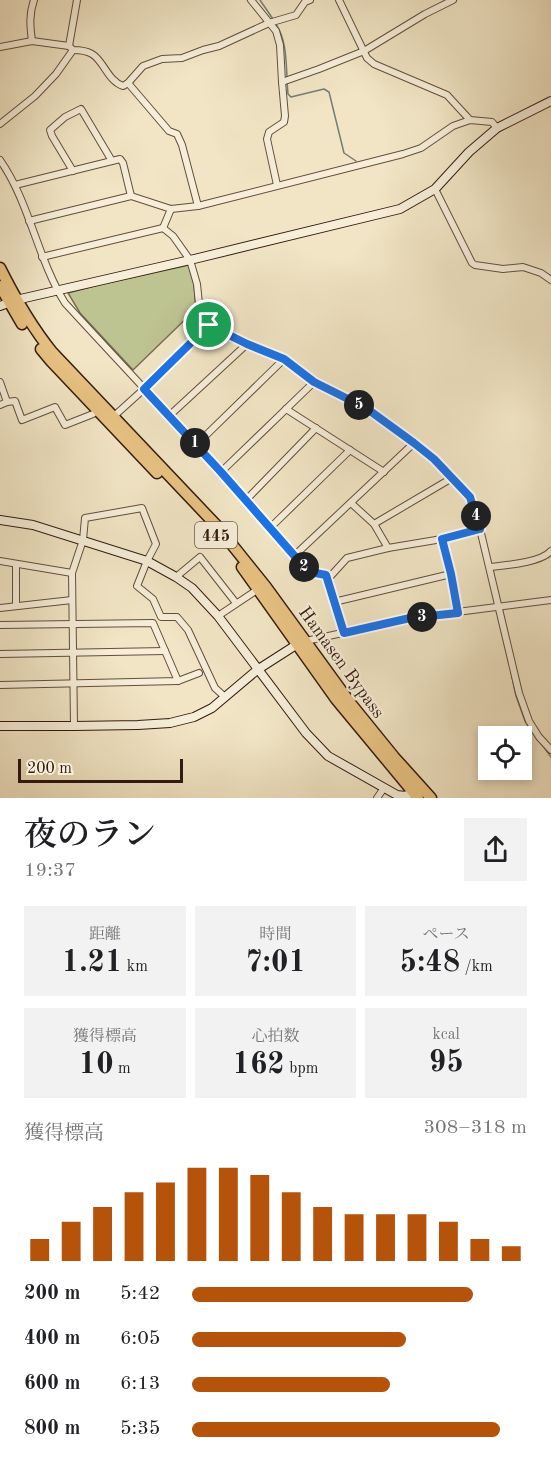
<!DOCTYPE html>
<html lang="ja">
<head>
<meta charset="utf-8">
<style>
	:root { --surface:#fff; --page:#f2f2f2; --text:#202124; --muted:#757577; --accent:#b45309 }
	body { margin:0; font-family:"Old Standard TT","Noto Serif JP",serif; background:var(--page); color:var(--text); height:100vh; display:flex; flex-direction:column; font-size:22px; white-space:nowrap }
	* { box-sizing:border-box; margin:0 }
	p { font-size:20px; color:var(--muted) }
	.icon { flex:none; width:33px; height:33px; fill:none; stroke:currentColor; stroke-width:2; stroke-linecap:round; stroke-linejoin:round }
	.map { position:relative; height:798px; overflow:hidden }
	.sheet { display:flex; flex-direction:column; background:var(--surface); flex:1 }
	.sheet>* { flex:none }
	.buttons { position:absolute; left:478px; top:726px; display:grid; gap:12px }
	.buttons a { display:grid; place-items:center; width:54px; height:54px; border-radius:0px; background:var(--surface); box-shadow:0 3px 9px #0003; font-size:30px }
	.scale { position:absolute; left:18px; bottom:15px; width:165px; box-sizing:border-box; padding-left:6px; border:3px solid #341b0f; border-top:0; font-size:16px; line-height:21px; white-space:nowrap; color:#341b0f; -webkit-text-stroke:4px #f6eed9; paint-order:stroke }
	.pin { position:absolute; display:grid; place-items:center; width:51px; height:51px; color:#fff; margin:-26px; border:3px solid #fff; border-radius:50%; box-shadow:0 2px 6px #0007 }
	.km { position:absolute; width:30px; height:30px; margin:-15px; border-radius:50%; background:#222; color:#fff; font-size:16px; line-height:30px; text-align:center }
	.round { display:grid; place-items:center; flex:none; width:63px; height:63px; border-radius:0px; background:var(--page) }
	.headline { display:flex; align-items:center; justify-content:space-between; height:102px; padding:0 24px }
	h1 { font-size:33px; font-weight:600; line-height:45px }
	.metrics { display:grid; grid-template-columns:repeat(3,1fr); gap:9px; height:102px; padding:6px 24px }
	.metrics div { display:grid; align-content:center; border-radius:0px; background:var(--page); text-align:center }
	.metrics b { font-size:30px; font-weight:600 }
	.metrics small { font-size:16px; font-weight:400 }
	.metrics p { font-size:16px }
	.chart { height:168px; padding:12px 24px }
	.chart p { display:flex; justify-content:space-between }
	.chart svg { width:100%; height:108px; margin-top:6px; stroke:var(--accent); stroke-width:6 }
	ul { padding:0 24px; list-style:none; font-size:20px }
	li { display:grid; grid-template-columns:96px 72px 1fr; align-items:center; height:45px }
	li i { height:15px; border-radius:8px; background:var(--accent) }
	.map>svg:first-child { display:block }
</style>
</head>
<body>
<div class="map">
<svg width="551" height="798" viewBox="0 0 551 798">
	<rect width="100%" height="100%" fill="#f1e5c5"/>
	<filter id="stains"><feTurbulence type="fractalNoise" baseFrequency=".00333" numOctaves="4"/><feColorMatrix values="0 0 0 0 .2 0 0 0 0 .09 0 0 0 0 .02 0 0 0 .5 -.17"/></filter>
	<radialGradient id="worn" r=".72"><stop offset=".6" stop-color="#630" stop-opacity="0"/><stop offset="1" stop-color="#630" stop-opacity=".3"/></radialGradient>
	<polygon fill="#bec392" stroke="#796f50" stroke-width="1.5" points="189,265 194,284 196,309 133,370 80,313 68,293 98,285"/>
	<g fill="none" stroke-linecap="round" stroke-linejoin="round">
		<g stroke="#727d76" stroke-width="1.5">
			<polyline points="260,0 273,19"/>
			<path d="M276,24C286,40 286,58 287,77"/>
			<polyline points="287,81 288,94 291,97 324,89 329,92 344,153 356,161"/>
			<polyline points="511,672 516,696 525,721 551,757"/>
		</g>
		<defs>
			<g id="street">
				<polyline points="251,0 276,31 280,45 282,82 285,116 284,122 269,132 267,139 277,185"/>
				<polyline points="339,0 367,58 374,64 447,95 470,120"/>
				<path d="M32,41C30,26 29,14 34,0"/>
				<polyline points="69,46 77,0"/>
				<path d="M0,47L32,41L69,46L73,50C79,50 87,51 92,54C104,61 107,80 123,86L128,83L143,66L162,59L182,58L203,50L219,46L269,23L296,15L305,2L310,0"/>
				<polyline points="282,82 319,69 364,51 425,14 453,0"/>
				<polyline points="128,83 169,131 177,134 182,145 198,206"/>
				<polyline points="0,124 35,96 56,74 73,50"/>
				<path d="M0,160C30,203 37,258 65,303C146,391 229,478 306,569L310,572L326,575L344,632"/>
				<polyline points="73,171 52,136 50,130 65,117 81,109 112,161"/>
				<polyline points="15,185 120,159 123,163 131,196"/>
				<polyline points="435,189 472,263 475,265 503,269 523,267 541,273 551,280"/>
				<polyline points="29,221 131,196 171,209 198,206 403,154 421,148 453,126 470,120 492,122 497,128"/>
				<polyline points="163,228 173,236 190,260 197,284 200,314 209,325 247,344 284,359 314,382 366,408 434,459 470,497 480,529 519,693 529,721 539,737 551,750"/>
				<polyline points="163,228 171,209"/>
				<polyline points="42,257 163,228"/>
				<polyline points="0,382 7,402"/>
				<polyline points="0,405 7,402 15,401 22,420 55,407 65,425 93,414"/>
				<polyline points="286,409 384,472"/>
				<polyline points="169,416 247,344"/>
				<polyline points="113,417 144,389 209,325"/>
				<polyline points="196,445 284,359"/>
				<polyline points="221,472 314,382"/>
				<polyline points="246,500 316,428"/>
				<polyline points="351,503 374,524 388,548"/>
				<polyline points="374,524 452,478"/>
				<polyline points="271,527 350,450"/>
				<polyline points="442,539 451,574 457,613"/>
				<polyline points="294,556 414,443"/>
				<polyline points="0,561 72,573"/>
				<path d="M490,567C506,565 540,563 551,551"/>
				<polyline points="176,577 200,557 236,603"/>
				<polyline points="328,579 347,558 388,548 442,539 480,529"/>
				<polyline points="334,602 451,574"/>
				<polyline points="16,606 16,564"/>
				<polyline points="0,608 72,600"/>
				<polyline points="218,616 260,588"/>
				<polyline points="0,625 153,623 178,681"/>
				<polyline points="306,641 410,618 551,600"/>
				<polyline points="0,654 165,651"/>
				<polyline points="0,685 178,681 199,673"/>
				<polyline points="74,726 72,573 83,540 85,518 142,508 156,544 147,561 137,586 153,599 161,617 177,617 188,630 215,688 225,697"/>
				<polyline points="377,798 384,788"/>
			</g>
			<g id="secondary">
				<polyline points="0,306 16,300 190,260 400,209 435,189 469,152 497,128 551,101"/>
				<polyline points="0,520 33,525 147,561 176,577 192,588 218,616 306,733 328,756 397,795 405,796 419,790"/>
				<polyline points="0,726 74,726 138,725 170,723 194,717 212,708 257,670 296,645 302,642"/>
			</g>
			<g id="highway">
				<path d="M0,268C15,298 31,326 52,352L217,526L266,587L351,704L394,757L431,798"/>
				<polyline points="0,286 22,324"/>
				<polyline points="41,349 51,361 157,473"/>
				<polyline points="242,567 336,699 418,798"/>
			</g>
		</defs>
		<use href="#street" stroke="#634e3c" stroke-width="8"/>
		<use href="#secondary" stroke="#341b0f" stroke-width="10"/>
		<use href="#highway" stroke="#341b0f" stroke-width="13"/>
		<use href="#street" stroke="#f6eed9" stroke-width="6"/>
		<use href="#secondary" stroke="#f6eed9" stroke-width="8"/>
		<use href="#highway" stroke="#e8c282" stroke-width="10"/>
	</g>
	<g fill="none" stroke-linecap="round" stroke-linejoin="round">
		<defs>
			<polygon id="route" points="209,325 247,344 284,359 314,382 366,408 414,443 434,459 470,497 480,529 442,539 451,574 458,613 410,618 344,633 326,575 310,572 306,569 221,472 144,389"/>
		</defs>
		<use href="#route" stroke="#fff" stroke-width="12"/>
		<use href="#route" stroke="#1a73e8" stroke-width="8"/>
	</g>
	<g text-anchor="middle" stroke-width="4.5" stroke-linejoin="round" paint-order="stroke">
		<rect fill="#f6eed9" stroke="#6e5a4c" stroke-width="1.5" x="195" y="522" width="42" height="26" rx="4.5"/>
		<g font-size="16" font-weight="bold" fill="#341b0f">
			<text x="216" y="541">445</text>
		</g>
		<g font-size="18" fill="#341b0f" stroke="#f6eed9">
			<text transform="translate(342 662) rotate(54)" y="6">Hamasen Bypass</text>
		</g>
	</g>
	<rect width="100%" height="100%" filter="url(#stains)"/>
	<rect width="100%" height="100%" fill="url(#worn)"/>
</svg>
<div class="buttons">
<a><svg class="icon" aria-label="locate" viewBox="0 0 24 24"><circle cx="12" cy="12" r="6"/><path d="M12 2v4M12 18v4M2 12h4M18 12h4"/></svg></a>
</div>
<div class="scale">200 m</div>
<div class="pin" style="left:209px;top:325px;background:#1e9e55"><svg class="icon" aria-label="arrive" viewBox="0 0 24 24"><path d="M6 21V4h12l-3 4 3 4H6"/></svg></div>
<b class="km" style="left:195px;top:443px">1</b>
<b class="km" style="left:304px;top:567px">2</b>
<b class="km" style="left:422px;top:617px">3</b>
<b class="km" style="left:476px;top:516px">4</b>
<b class="km" style="left:359px;top:405px">5</b>
</div>
<section class="sheet">
<div class="headline"><div><h1>夜のラン</h1><p>19:37</p></div><a class="round"><svg class="icon" aria-label="share" viewBox="0 0 24 24"><path d="M12 15V3M7 8l5-5 5 5M5 13v7h14v-7"/></svg></a></div>
<div class="metrics">
<div><p>距離</p><b>1.21<small> km</small></b></div>
<div><p>時間</p><b>7:01</b></div>
<div><p>ペース</p><b>5:48<small> /km</small></b></div>
</div>
<div class="metrics">
<div><p>獲得標高</p><b>10<small> m</small></b></div>
<div><p>心拍数</p><b>162<small> bpm</small></b></div>
<div><p>kcal</p><b>95</b></div>
</div>
<div class="chart"><p><span>獲得標高</span>308–318 m</p>
<svg viewBox="0 0 160 44" preserveAspectRatio="none"><path d="M5 44V35M15 44V28M25 44V22M35 44V16M45 44V12M55 44V6M65 44V6M75 44V9M85 44V16M95 44V22M105 44V25M115 44V25M125 44V25M135 44V28M145 44V35M155 44V38"/></svg>
</div>
<ul>
<li><b>200 m</b>5:42<i style="width:84%"></i></li>
<li><b>400 m</b>6:05<i style="width:64%"></i></li>
<li><b>600 m</b>6:13<i style="width:59%"></i></li>
<li><b>800 m</b>5:35<i style="width:92%"></i></li>
</ul>
</section>
</body>
</html>
